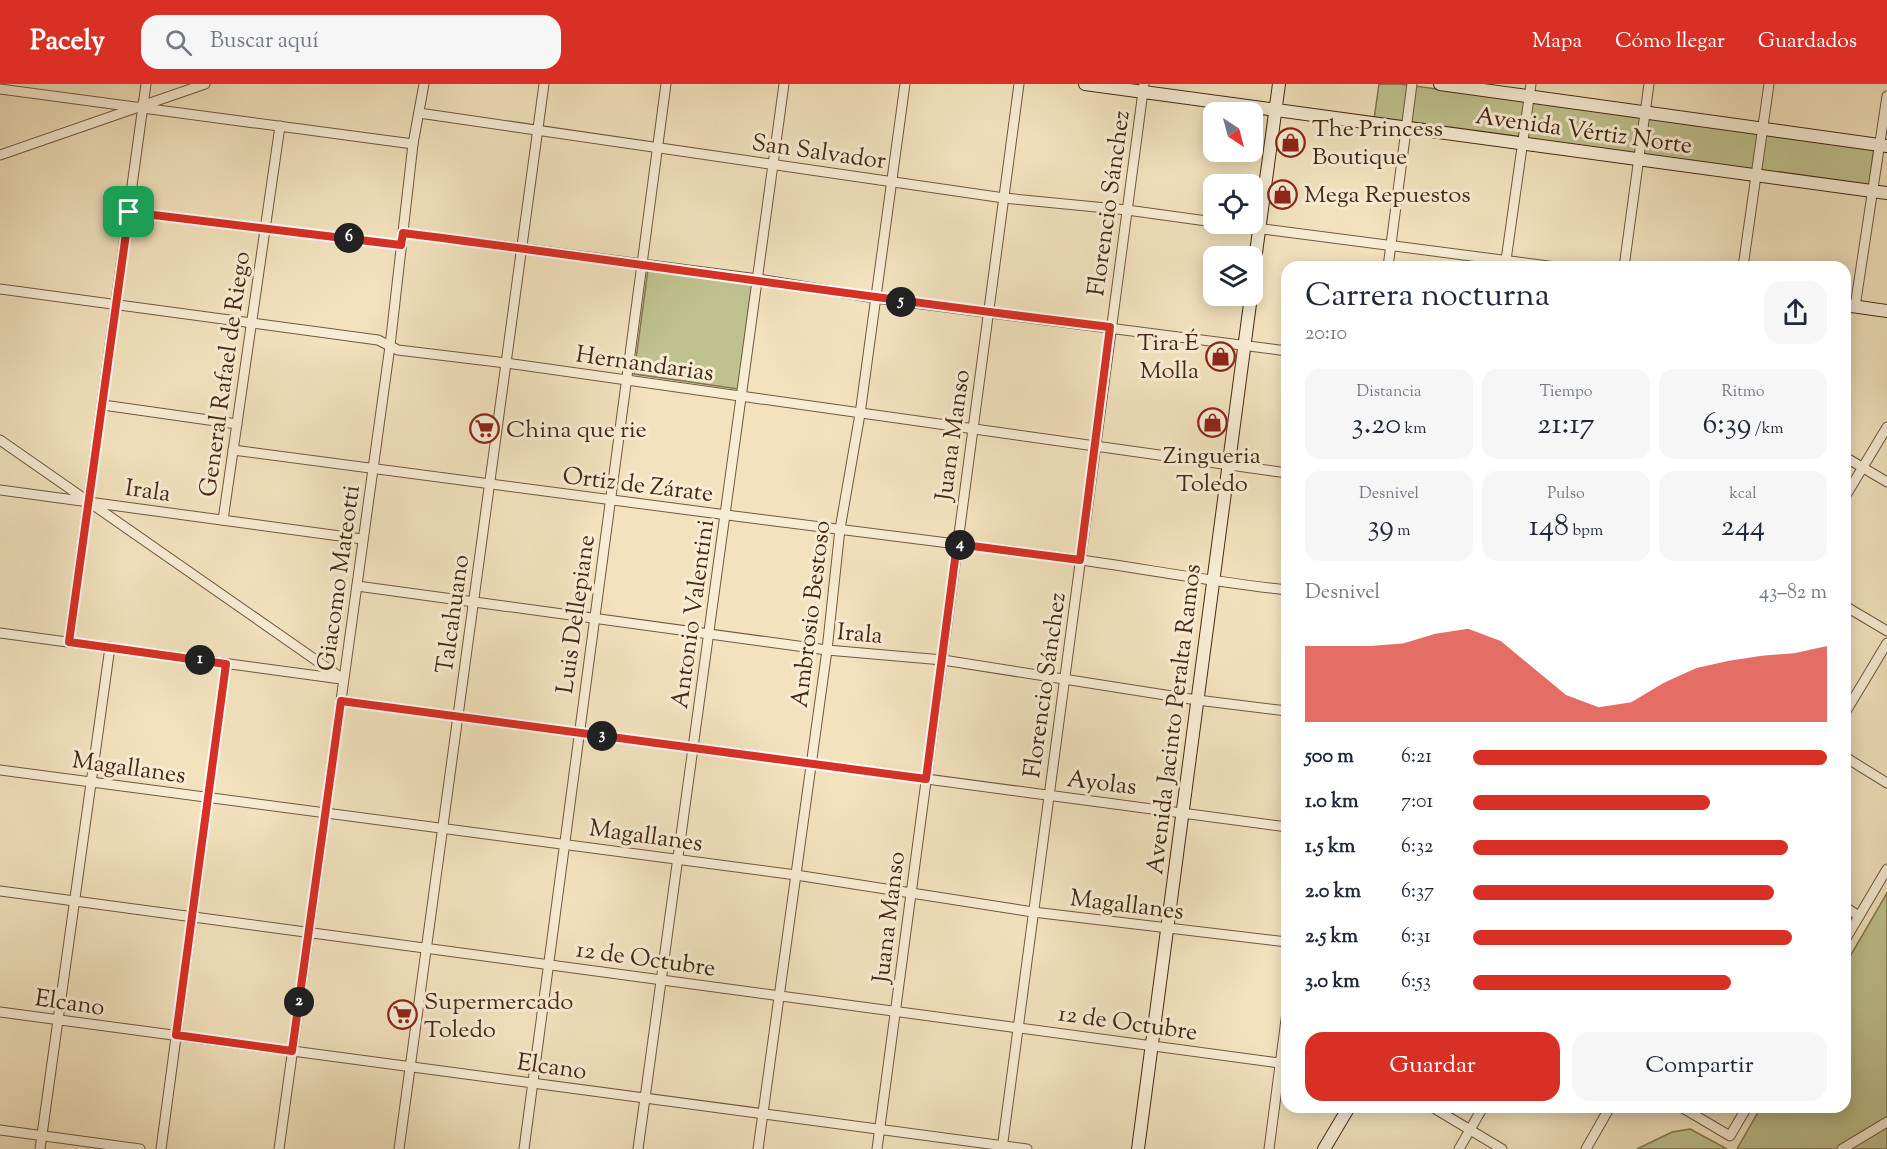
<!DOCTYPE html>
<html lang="es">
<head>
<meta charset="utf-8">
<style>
	:root { --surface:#fff; --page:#f6f6f7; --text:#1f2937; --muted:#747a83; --accent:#d93025 }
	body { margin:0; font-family:"Sorts Mill Goudy",serif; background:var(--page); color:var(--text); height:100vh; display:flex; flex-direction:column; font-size:22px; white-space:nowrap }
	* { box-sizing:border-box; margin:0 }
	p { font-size:20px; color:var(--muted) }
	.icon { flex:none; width:33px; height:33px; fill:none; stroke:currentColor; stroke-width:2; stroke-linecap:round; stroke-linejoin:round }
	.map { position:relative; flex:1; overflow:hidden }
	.sheet { position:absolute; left:1281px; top:177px; width:570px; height:852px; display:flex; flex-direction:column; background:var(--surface); border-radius:18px; box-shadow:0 3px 15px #0003 }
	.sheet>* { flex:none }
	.needle { width:39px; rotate:144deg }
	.controls { position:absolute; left:1203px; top:18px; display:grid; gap:12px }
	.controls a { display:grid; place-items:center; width:60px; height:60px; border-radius:12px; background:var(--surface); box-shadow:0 3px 15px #0003; font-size:30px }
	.pin { position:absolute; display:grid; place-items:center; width:51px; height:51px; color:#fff; margin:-26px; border-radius:12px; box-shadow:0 3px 9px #0006 }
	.km { position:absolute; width:30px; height:30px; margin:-15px; border-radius:50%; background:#222; color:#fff; font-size:16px; line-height:30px; text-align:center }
	.round { display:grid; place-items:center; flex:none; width:63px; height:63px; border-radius:18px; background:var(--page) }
	.head { display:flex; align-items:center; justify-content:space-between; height:102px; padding:0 24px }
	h1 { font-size:33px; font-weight:600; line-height:45px }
	.figures { display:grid; grid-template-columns:repeat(3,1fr); gap:9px; height:102px; padding:6px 24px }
	.figures div { display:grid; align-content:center; border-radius:15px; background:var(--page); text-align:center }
	.figures b { font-size:30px; font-weight:600 }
	.figures small { font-size:16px; font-weight:400 }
	.figures p { font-size:16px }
	.chart { height:168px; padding:12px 24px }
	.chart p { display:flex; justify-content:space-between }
	.chart svg { width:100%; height:108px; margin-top:6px; fill:var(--accent); opacity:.7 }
	.primary-button { display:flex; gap:12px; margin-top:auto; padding:12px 24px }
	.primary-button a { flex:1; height:69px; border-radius:18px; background:var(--accent); color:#fff; font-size:24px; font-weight:600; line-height:69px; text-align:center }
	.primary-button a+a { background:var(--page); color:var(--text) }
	ul { padding:0 24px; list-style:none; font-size:20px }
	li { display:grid; grid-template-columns:96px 72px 1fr; align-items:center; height:45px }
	li i { height:15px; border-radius:8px; background:var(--accent) }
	header { display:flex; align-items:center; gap:36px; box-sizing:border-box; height:84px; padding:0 30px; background:var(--accent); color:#fff }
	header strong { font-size:28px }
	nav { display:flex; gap:33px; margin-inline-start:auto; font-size:21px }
	.search { width:420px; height:54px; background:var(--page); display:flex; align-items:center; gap:15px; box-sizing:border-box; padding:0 21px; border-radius:18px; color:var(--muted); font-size:22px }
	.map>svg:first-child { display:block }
</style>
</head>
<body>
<header>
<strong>Pacely</strong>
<div class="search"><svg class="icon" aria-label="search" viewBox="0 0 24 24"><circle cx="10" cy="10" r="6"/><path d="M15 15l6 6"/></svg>Buscar aquí</div>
<nav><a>Mapa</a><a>Cómo llegar</a><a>Guardados</a></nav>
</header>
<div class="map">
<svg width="1887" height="1065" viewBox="0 0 1887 1065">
	<rect width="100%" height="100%" fill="#f2e3be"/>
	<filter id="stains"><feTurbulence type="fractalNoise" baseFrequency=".00333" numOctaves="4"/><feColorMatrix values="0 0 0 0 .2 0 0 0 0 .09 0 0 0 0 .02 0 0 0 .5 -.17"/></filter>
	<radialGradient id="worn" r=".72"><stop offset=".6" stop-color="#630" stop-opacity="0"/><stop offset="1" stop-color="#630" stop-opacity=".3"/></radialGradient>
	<g fill="#bfc28e" stroke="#837552" stroke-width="1.5">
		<polygon points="1379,0 1400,0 1874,64 1869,101 1374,35"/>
		<polygon points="648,185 752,200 738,305 634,290"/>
		<polygon points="1887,809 1887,1065 1737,1065 1761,1023 1845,1023 1845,881"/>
		<polygon points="1690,1045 1727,1065 1637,1065 1672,1048"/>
	</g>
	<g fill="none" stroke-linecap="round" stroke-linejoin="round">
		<defs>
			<g id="street">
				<polyline points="0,5 413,60"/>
				<polyline points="419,29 1004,114 1127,126 1214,138"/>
				<polyline points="0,71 205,0"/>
				<polyline points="129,128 401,161"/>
				<polyline points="1225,140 1556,183"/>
				<polyline points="403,149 758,195 875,214 1287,267"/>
				<polyline points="1388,183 1412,0"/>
				<polyline points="1505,183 1531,0"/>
				<polyline points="1624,183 1649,0"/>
				<polyline points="1743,183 1769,0"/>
				<polyline points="0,205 378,256 398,266 506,279 1287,389"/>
				<polyline points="1855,223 1887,12"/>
				<polyline points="103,321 237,340"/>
				<polyline points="0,356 343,595"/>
				<path d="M233,366C509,403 784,439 1060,473C1136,483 1211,498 1287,506"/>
				<polyline points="1845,373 1887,398"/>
				<polyline points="0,406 362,455"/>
				<polyline points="1845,413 1887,343"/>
				<polyline points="223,436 280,42"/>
				<polyline points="357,502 827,566 943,576 1197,616 1287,627"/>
				<polyline points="1845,522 1887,547"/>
				<polyline points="0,549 341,595"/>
				<polyline points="69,558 146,0"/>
				<polyline points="341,617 1287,743"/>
				<polyline points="1845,629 1887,559"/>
				<polyline points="1845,673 1887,699"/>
				<polyline points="0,686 796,791 1033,828 1287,858"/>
				<polyline points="0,807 1287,980"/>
				<polyline points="1845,823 1859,832"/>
				<polyline points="1845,856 1887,785"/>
				<polyline points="0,928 1027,1065"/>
				<polyline points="1432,1023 1502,1065"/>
				<polyline points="1681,1023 1730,1052 1747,1023"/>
				<polyline points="0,1046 140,1065"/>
				<polyline points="40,1065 110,563"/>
				<polyline points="161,1065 226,580"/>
				<polyline points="279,1065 390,262 413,60 424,0"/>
				<polyline points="399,1065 544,0"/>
				<polyline points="524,1065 666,0"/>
				<polyline points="638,1065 784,0"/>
				<polyline points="758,1065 827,566 840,445 860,330 905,0"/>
				<polyline points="877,1065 1019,0"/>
				<polyline points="1002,1065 1144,0"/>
				<polyline points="1269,1065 1287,928"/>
				<polyline points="1459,1065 1483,1023"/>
				<polyline points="1586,1065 1610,1023"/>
				<polyline points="1842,1065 1887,1038"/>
			</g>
			<g id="secondary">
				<polyline points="1085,0 1887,109"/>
				<polyline points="1440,0 1887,62"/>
				<polyline points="1252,198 1279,0"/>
				<polyline points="1845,221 1887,227"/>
				<polyline points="1138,1065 1251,212"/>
				<polyline points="1324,1065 1349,1023"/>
			</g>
		</defs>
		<use href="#street" stroke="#725740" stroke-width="11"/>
		<use href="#secondary" stroke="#472816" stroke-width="14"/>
		<use href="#street" stroke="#f7edd5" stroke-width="9"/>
		<use href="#secondary" stroke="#f7edd5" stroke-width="12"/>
	</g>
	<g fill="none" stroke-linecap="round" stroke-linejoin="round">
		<defs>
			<path id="route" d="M129,128L401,161L403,149C639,179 874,215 1110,243L1080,476L957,460L926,695L341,617L292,967L176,951L226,580L69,558Z"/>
		</defs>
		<use href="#route" stroke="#fff" stroke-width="12"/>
		<use href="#route" stroke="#d93025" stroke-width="8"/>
	</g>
	<defs>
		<symbol id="shop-ring" viewBox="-11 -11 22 22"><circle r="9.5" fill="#f7edd5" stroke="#8f2418" stroke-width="1.5"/><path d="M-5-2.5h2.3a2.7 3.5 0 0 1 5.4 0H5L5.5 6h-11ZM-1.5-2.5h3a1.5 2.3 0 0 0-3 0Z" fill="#8f2418"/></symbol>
		<symbol id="supermarket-ring" viewBox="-11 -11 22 22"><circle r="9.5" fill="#f7edd5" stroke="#8f2418" stroke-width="1.5"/><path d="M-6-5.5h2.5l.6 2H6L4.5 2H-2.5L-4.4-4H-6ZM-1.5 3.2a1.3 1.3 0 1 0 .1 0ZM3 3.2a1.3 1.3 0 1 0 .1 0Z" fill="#8f2418"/></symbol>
	</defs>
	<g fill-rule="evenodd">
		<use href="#shop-ring" x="1274" y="42" width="33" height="33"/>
		<use href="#shop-ring" x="1266" y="94" width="33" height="33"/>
		<use href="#shop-ring" x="1204" y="256" width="33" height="33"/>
		<use href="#shop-ring" x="1196" y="322" width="33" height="33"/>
		<use href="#supermarket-ring" x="468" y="328" width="33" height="33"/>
		<use href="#supermarket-ring" x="386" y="914" width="33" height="33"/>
	</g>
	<g text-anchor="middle" stroke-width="6" stroke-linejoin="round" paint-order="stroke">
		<g font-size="24" fill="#472816" stroke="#f7edd5" text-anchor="start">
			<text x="1312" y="52">The Princess<tspan x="1312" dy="28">Boutique</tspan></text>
			<text x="1304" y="118">Mega Repuestos</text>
			<text x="1199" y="266" text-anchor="end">Tira É<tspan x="1199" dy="28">Molla</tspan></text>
			<text x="506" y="353">China que rie</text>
			<text x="1212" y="379" text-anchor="middle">Zingueria<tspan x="1212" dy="28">Toledo</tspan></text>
			<text x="424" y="925">Supermercado<tspan x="424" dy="28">Toledo</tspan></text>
		</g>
		<g font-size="24" fill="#472816" stroke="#f7edd5">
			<text transform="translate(1584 46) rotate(8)" y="8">Avenida Vértiz Norte</text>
			<text transform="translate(819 67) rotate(8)" y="8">San Salvador</text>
			<text transform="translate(1108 119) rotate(-82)" y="8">Florencio Sánchez</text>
			<text transform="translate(645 279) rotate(8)" y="8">Hernandarias</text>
			<text transform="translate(224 290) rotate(-82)" y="8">General Rafael de Riego</text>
			<text transform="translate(952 351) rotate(-82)" y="8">Juana Manso</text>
			<text transform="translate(638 400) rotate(7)" y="8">Ortiz de Zárate</text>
			<text transform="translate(148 406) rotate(8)" y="8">Irala</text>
			<text transform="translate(338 494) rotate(-82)" y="8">Giacomo Mateotti</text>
			<text transform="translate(452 530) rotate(-82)" y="8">Talcahuano</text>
			<text transform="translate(575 530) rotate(-82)" y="8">Luis Dellepiane</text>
			<text transform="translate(692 530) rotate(-82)" y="8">Antonio Valentini</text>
			<text transform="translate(810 530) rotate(-83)" y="8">Ambrosio Bestoso</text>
			<text transform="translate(860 549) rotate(5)" y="8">Irala</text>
			<text transform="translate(1044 601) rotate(-82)" y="8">Florencio Sánchez</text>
			<text transform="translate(1173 635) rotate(-83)" y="8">Avenida Jacinto Peralta Ramos</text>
			<text transform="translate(129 683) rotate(8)" y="8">Magallanes</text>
			<text transform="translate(1102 698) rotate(7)" y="8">Ayolas</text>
			<text transform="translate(646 751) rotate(8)" y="8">Magallanes</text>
			<text transform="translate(1127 820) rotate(7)" y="8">Magallanes</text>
			<text transform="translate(888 833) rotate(-83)" y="8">Juana Manso</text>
			<text transform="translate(646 874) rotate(8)" y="8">12 de Octubre</text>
			<text transform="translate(70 918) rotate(8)" y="8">Elcano</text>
			<text transform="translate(1128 938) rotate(8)" y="8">12 de Octubre</text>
			<text transform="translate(552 982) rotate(8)" y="8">Elcano</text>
		</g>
	</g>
	<rect width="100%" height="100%" filter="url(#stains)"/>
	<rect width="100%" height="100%" fill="url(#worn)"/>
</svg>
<div class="controls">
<a><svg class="needle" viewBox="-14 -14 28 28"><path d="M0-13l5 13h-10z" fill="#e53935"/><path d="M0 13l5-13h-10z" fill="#747a83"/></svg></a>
<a><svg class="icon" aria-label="locate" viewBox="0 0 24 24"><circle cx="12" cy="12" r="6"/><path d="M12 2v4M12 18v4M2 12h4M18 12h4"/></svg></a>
<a><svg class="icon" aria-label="layers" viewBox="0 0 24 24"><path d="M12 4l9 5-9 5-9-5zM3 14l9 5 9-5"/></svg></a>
</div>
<div class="pin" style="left:129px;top:128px;background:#1e9e55"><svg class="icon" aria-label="arrive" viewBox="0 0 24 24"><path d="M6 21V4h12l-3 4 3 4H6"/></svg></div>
<b class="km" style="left:200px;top:576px">1</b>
<b class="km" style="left:299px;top:918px">2</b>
<b class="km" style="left:602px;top:652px">3</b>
<b class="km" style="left:960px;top:461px">4</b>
<b class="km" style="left:901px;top:218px">5</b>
<b class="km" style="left:349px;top:154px">6</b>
<section class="sheet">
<div class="head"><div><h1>Carrera nocturna</h1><p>20:10</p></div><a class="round"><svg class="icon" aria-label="share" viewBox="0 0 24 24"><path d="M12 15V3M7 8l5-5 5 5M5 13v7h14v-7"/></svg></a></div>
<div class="figures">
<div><p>Distancia</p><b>3.20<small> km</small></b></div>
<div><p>Tiempo</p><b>21:17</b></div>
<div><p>Ritmo</p><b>6:39<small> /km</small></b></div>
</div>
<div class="figures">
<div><p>Desnivel</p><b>39<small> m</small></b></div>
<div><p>Pulso</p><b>148<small> bpm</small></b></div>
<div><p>kcal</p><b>244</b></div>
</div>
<div class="chart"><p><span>Desnivel</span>43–82 m</p>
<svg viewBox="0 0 160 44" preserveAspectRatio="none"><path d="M0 44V13L10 13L20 13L30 12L40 8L50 6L60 11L70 22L80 33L90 38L100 36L110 28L120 22L130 19L140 17L150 16L160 13V44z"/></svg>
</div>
<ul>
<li><b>500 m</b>6:21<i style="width:100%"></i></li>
<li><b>1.0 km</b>7:01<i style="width:67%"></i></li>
<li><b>1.5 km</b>6:32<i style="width:89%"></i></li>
<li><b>2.0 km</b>6:37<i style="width:85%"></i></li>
<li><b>2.5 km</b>6:31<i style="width:90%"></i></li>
<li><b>3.0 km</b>6:53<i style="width:73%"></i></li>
</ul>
<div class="primary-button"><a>Guardar</a><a>Compartir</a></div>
</section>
</div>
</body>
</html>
